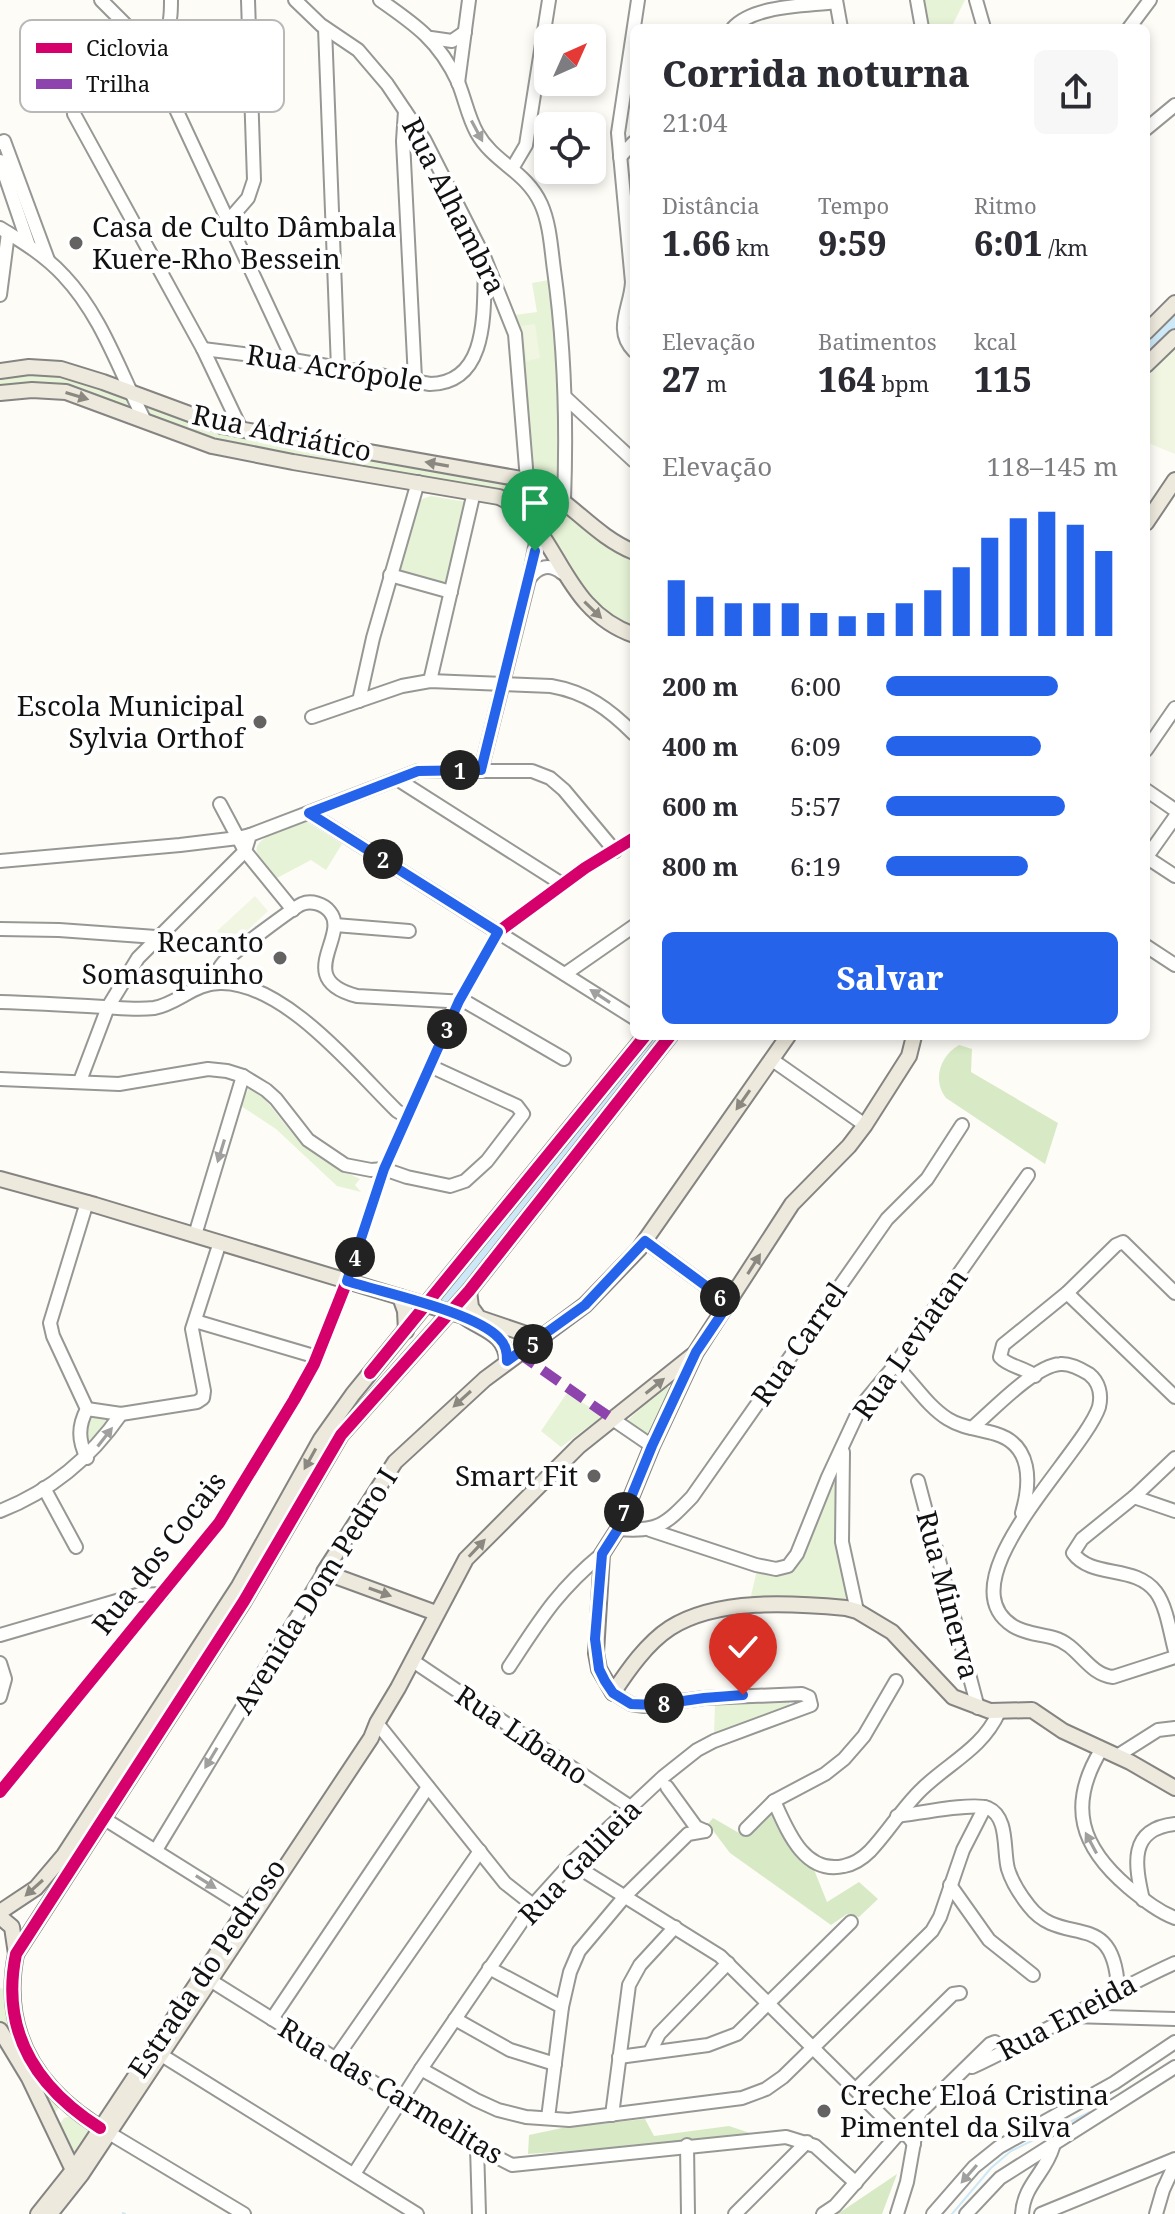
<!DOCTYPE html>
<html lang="pt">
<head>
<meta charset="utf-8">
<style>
	:root { --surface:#fff; --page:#f7f7f7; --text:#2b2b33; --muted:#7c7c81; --accent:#2563eb }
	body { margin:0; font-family:"Noto Serif",serif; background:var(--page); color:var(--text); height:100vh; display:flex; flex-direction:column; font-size:30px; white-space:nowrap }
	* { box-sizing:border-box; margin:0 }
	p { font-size:26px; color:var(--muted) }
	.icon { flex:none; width:44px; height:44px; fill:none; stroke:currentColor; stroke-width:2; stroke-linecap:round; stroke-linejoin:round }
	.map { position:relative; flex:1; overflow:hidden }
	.drawer { position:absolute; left:630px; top:24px; width:520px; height:1016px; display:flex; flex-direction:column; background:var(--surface); border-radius:12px; box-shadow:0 4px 12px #0003 }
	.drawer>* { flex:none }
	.needle { width:52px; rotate:45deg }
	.tools { position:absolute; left:534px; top:24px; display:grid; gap:16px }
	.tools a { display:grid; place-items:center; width:72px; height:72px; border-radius:12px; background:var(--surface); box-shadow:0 4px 12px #0003; font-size:40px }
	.pin { position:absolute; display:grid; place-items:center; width:68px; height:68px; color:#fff; margin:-82px -34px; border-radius:50% 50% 50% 0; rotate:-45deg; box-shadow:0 0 8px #0007 }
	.pin .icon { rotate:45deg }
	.km { position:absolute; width:40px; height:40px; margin:-20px; border-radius:50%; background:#222; color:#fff; font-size:22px; line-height:40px; text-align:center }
	.round { display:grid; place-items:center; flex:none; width:84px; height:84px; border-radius:12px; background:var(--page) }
	.head { display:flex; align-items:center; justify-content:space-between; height:136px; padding:0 32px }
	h1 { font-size:36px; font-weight:800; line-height:60px }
	.figures { display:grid; grid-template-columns:repeat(3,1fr); gap:12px; height:136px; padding:8px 32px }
	.figures div { display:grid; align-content:center }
	.figures b { font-size:34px; font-weight:800 }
	.figures small { font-size:22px; font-weight:400 }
	.figures p { font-size:22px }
	.chart { height:224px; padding:16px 32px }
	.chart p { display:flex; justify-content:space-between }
	.chart svg { width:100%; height:144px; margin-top:8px; stroke:var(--accent); stroke-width:6 }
	.cta { display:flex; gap:16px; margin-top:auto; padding:16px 32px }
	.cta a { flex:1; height:92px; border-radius:12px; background:var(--accent); color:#fff; font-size:32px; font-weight:800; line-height:92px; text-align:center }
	ul { padding:0 32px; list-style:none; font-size:26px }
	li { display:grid; grid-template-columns:128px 96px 1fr; align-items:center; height:60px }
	li i { height:20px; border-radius:10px; background:var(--accent) }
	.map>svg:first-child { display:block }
</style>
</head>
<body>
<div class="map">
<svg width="1175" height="2214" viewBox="0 0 1175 2214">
	<rect width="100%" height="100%" fill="#fdfcf7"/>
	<g fill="#e7f3d7">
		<polygon points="924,0 965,0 951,28 929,28"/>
		<polygon points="549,280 562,374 559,481 557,485 549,485 531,476 519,332 515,315 537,312 532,283"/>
		<polygon points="29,372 60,374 200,424 506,480 503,494 230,445 82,392 0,389 0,375"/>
		<path d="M517,483L527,484L634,558V629C575,608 557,538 515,498L514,488Z"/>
		<polygon points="431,496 467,502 445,587 397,573 418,504 422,499"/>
		<path d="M307,822L342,844L326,870L311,860L275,879C270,871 259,862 257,853C251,836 295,826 307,822Z"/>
		<path d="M249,1088C267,1097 275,1114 288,1128C307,1152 333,1166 360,1179L355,1185L361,1192L337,1186L276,1129L241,1106Z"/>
		<polygon points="664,1387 669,1387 671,1392 652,1433 645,1434 628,1420"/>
		<polygon points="567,1393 599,1413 600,1418 561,1447 541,1431"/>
		<polygon points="89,1413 114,1417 99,1437 86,1447 84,1438"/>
		<polygon points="837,1472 836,1528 847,1593 845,1599 840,1601 750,1600 757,1570 783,1574 791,1570"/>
		<polygon points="784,1698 790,1700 789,1707 714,1733 715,1704"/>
		<path d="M0,1988L3,1989C5,2034 28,2075 60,2106L54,2114H52L0,2024Z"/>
		<polygon points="73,2116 90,2128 74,2152 71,2153 59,2125 64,2118"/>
	</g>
	<g fill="#d8eac5">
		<path d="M959,1045L972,1049L971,1072L1058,1123L1045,1164L946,1098C932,1080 940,1056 959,1045Z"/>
		<polygon points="772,1812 793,1848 813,1867 827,1902 859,1882 878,1899 859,1917 847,1914 831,1925 730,1853 708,1824 713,1818 746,1837"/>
		<polygon points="645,2119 654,2136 729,2126 753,2134 664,2144 528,2154 529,2135 562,2128"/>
		<polygon points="897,2174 882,2214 838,2214 839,2213"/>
	</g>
	<g fill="#f0f6e1">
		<polygon points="535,324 540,358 527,361 521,326"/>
		<polygon points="1175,349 1175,454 1146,442 1146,378"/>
		<polygon points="255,896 268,911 231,946 217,931"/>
	</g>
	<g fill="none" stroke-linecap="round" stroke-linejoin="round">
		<g stroke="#cde8f7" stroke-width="2">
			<polyline points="123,2213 125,2214"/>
			<polyline points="952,2214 991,2168 1011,2151 1090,2112"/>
		</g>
		<g stroke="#cde8f7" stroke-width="14">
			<polyline points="1146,347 1175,319"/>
			<polyline points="446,1301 659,1036"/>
		</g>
		<defs>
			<g id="minor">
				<polyline points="101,0 146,45 293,360"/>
				<path d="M171,0C171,12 171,27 163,36C155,45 144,46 134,48C97,56 68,69 74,114L203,349L241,429"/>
				<polyline points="295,0 321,25 358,50 387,84 424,139 485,259 515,334 527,480"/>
				<path d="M380,0C416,25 439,41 458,82C465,99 468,117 477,133C494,163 526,171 541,204C550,224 551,248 554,270C565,349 567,421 564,500"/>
				<polyline points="836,0 841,28"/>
				<polyline points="917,0 922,28"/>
				<polyline points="976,0 984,28"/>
				<polyline points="325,28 338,368"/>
				<path d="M733,28C754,5 806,6 836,2"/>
				<polyline points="1129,28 1150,0"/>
				<polyline points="431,38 452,41 465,32"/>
				<polyline points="458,83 469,0"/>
				<polyline points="405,111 403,141 415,379"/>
				<polyline points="1146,129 1175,105"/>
				<polyline points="0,143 4,141 48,260"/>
				<polyline points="620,157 634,142"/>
				<polyline points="0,161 29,246"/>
				<polyline points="513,167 526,145 549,0"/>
				<polyline points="228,221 248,198 254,180 248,0"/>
				<path d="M0,228C23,242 46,256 64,276C102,316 120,373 145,421"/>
				<polyline points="0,295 8,233"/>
				<path d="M203,349L293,360L430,384C491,383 483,306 485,263"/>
				<path d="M634,351C613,330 631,307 632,282L618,133L638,0"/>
				<polyline points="565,397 634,461"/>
				<polyline points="390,575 451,592"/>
				<path d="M529,579C538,566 550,563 562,573"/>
				<polyline points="430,681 474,492"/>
				<polyline points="359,701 373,638 418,482"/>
				<path d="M312,717L402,686L430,681L551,686C586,692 609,709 634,734"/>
				<polyline points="1146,750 1175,708"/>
				<polyline points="481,770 529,579 536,542 533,524"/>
				<polyline points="397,779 562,884"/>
				<polyline points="1146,790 1175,810"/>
				<polyline points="220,804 245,851 293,910"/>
				<polyline points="309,813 634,1018"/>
				<polyline points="1146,857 1175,876"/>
				<polyline points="1146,858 1175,817"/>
				<polyline points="0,861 180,845 238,838 250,835"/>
				<polyline points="335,925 409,931"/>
				<polyline points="0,929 59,930 156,937"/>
				<polyline points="1146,946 1175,965"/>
				<polyline points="565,974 634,926"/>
				<path d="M210,984C214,977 218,969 223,963C229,956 294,907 302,904C311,900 324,904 330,912C350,936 292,979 357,996L466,1002L564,1059"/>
				<path d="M0,1002C35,1003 70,1005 104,1007C121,1008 137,1010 154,1008C178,1004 195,982 222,983C286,984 354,1069 397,1111L407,1117"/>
				<polyline points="771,1059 865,1125"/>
				<polyline points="0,1079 119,1084 208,1069 227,1071 243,1076 266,1090 276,1099 308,1140 345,1165 371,1170 384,1169 407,1177 450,1186 465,1181 487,1161 523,1114 517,1106 430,1066"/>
				<polyline points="80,1081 108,1007 138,958 245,851 250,835 418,771 532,771 550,778 564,790 615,851"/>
				<polyline points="195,1235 243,1076"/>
				<polyline points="645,1241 729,1303"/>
				<polyline points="1067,1293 1175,1397"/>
				<polyline points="195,1321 317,1357"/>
				<path d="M895,1365C913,1382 927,1406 948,1419C962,1428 980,1429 996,1434C1032,1445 1031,1482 1022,1513"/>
				<path d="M1035,1376C1024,1367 1009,1367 1000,1357L1003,1345L1067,1293L1116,1245L1123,1242L1175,1293"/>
				<polyline points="87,1409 121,1414 197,1402 203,1398 204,1391 192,1329 220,1242"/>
				<polyline points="87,1409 53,1336 50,1323 87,1202"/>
				<path d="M87,1409C78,1426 78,1440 87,1458"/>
				<polyline points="614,1420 652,1446"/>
				<path d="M972,1428C992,1411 1034,1366 1060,1364C1070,1363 1081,1369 1089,1374C1099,1382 1102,1394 1099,1407C1083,1455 943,1581 1013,1626C1026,1634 1040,1634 1054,1638C1079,1645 1087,1674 1113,1677L1175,1657"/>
				<polyline points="843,1452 842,1542 857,1611"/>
				<path d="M1175,1458L1134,1497L1082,1539L1073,1553C1092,1579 1135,1564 1156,1592C1167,1607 1170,1633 1175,1651"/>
				<polyline points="918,1481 978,1708"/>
				<polyline points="44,1488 76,1547"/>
				<polyline points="1134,1497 1175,1511"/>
				<path d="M0,1511C51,1491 90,1459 121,1414"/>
				<path d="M618,1529C658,1532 665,1525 692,1497L887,1219L927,1179L962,1125"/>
				<polyline points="650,1530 756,1565 776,1569 788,1566 797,1554 828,1477 861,1406 895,1365 1028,1175"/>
				<polyline points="0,1635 137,1595 162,1594"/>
				<polyline points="413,1661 632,1808"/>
				<polyline points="0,1663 5,1679 0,1697"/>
				<path d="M509,1667C540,1620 557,1591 602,1554"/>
				<polyline points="377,1723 505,1883 533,1905"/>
				<path d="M1101,1750C1067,1806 1081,1847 1128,1887C1143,1899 1157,1911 1175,1918"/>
				<polyline points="1117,1756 1158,1730 1175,1728"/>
				<polyline points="667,1787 696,1827 705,1831"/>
				<polyline points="0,1792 219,1523 294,1400 314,1364 347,1281 384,1169 459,1001 498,932 585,868 634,838"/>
				<path d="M774,1801C787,1830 804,1875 844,1866C854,1864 863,1858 870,1851C889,1831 902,1808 922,1789C950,1762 982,1749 999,1712"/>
				<path d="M897,1816C916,1814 972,1802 988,1808C1009,1817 1003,1851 1008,1869C1012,1882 1021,1896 1029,1906C1062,1949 1114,1906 1118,1989"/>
				<polyline points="103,1818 253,1912"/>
				<polyline points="746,1829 774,1801 825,1774 844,1759 864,1736 896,1681"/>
				<polyline points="156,1850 324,1572"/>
				<polyline points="571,1863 720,1956 899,2133 908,2136 914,2144"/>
				<polyline points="950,1885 989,1940 1033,1975"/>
				<path d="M1143,1900C1135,1865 1128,1829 1175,1824"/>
				<polyline points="489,1968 562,2007"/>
				<polyline points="205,1977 477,2147 512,2165 786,2137 815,2146 856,2183"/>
				<polyline points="1071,2016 1175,2019"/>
				<polyline points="272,2019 428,1787"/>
				<polyline points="455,2019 510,2050 555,2064"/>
				<polyline points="155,2051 417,2214"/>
				<polyline points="650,2052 659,2034 728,1963"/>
				<polyline points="619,2057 708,2045 737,2034 851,1922"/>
				<polyline points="336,2058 480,1851"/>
				<path d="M972,2067C1041,2035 1106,1994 1175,1963"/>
				<polyline points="421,2069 476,2100 498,2110 526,2117 569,2120 742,2098 766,2089 783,2077 932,1931 940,1917 963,1850 985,1807"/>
				<polyline points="856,2089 953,1994 960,1993"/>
				<polyline points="612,2115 629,1985 640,1965 675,1927"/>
				<polyline points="548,2118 562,2007 570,1972 579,1951 626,1895 688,1834 705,1831"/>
				<polyline points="109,2133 244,2214"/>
				<polyline points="687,2145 688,2214"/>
				<polyline points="477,2147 479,2214"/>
				<polyline points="354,2174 421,2069 533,1905 571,1863 663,1777 697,1750 714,1741 811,1705 809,1697 802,1694 704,1698 644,1706 631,1704 613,1693"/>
				<polyline points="735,2214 807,2142"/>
				<polyline points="823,2214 835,2206 899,2133 990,2044 995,2042"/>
				<polyline points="897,2214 907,2182 919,2114"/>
				<polyline points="933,2214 974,2167 999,2147 1114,2083 1175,2042"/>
				<polyline points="966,2214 1000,2178 1175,2067"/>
				<path d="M1022,2214C1024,2184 1045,2174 1053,2147"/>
				<polyline points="1041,2214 1175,2159"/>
				<polyline points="1156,2214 1163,2190 1175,2164"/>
			</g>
			<g id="major">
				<polyline points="1146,332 1175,303"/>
				<polyline points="1146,365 1175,337"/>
				<path d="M0,371L29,367L61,369L103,382L222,426L527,480C568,496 592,535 634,552"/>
				<path d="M0,393L32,390L66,392L212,446L293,462L499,497C560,523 557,608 634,635"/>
				<polyline points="1146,523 1175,480"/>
				<path d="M914,1036L909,1056L865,1125L849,1146L792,1204L696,1352L652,1446L618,1529L602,1554L596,1653L599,1669L613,1693C628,1670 647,1643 670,1628C717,1598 792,1603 846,1608L857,1611L892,1632L953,1697L990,1711L1032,1710L1063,1731L1130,1762L1175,1788"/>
				<path d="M0,1179L95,1205L463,1316C482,1330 506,1333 507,1361"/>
				<polyline points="469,1291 471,1307 479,1318 541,1339"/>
				<polyline points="400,1297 405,1311 406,1331"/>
				<polyline points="436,1613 324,1572 395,1462 485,1379 585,1305 639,1249 788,1036"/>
				<polyline points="0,1912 36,1888 64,1855 239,1586 321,1439 353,1394 645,1036"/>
				<polyline points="0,1917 12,1927 16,1954"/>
				<polyline points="0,2030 29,2078 73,2170 78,2173"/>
				<path d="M109,2133C41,2094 0,2036 16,1954L244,1601L341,1435L469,1291L670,1036"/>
				<polyline points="38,2214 73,2170 257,1893"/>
				<polyline points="50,2214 81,2175 371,1738 377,1723 398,1688 466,1559 579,1446 693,1355"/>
			</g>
		</defs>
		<use href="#minor" stroke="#979795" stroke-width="16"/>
		<use href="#major" stroke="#858482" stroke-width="18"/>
		<use href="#minor" stroke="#fffffe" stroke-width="12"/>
		<use href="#major" stroke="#ede9dc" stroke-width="14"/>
		<polyline stroke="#8e44ad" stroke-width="10" stroke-dasharray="20 10" stroke-linecap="butt" points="518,1353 614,1420"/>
		<defs>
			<g id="cycleway">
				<polyline points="370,1373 645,1036"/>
				<polyline points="0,1792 219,1523 294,1400 314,1364 347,1281 384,1169 459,1001 498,932 585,868 634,838"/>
				<path d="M100,2128C37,2088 0,2032 16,1954L244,1601L341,1435L469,1291L670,1036"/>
			</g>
		</defs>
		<use href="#cycleway" stroke="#fff" stroke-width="17"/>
		<use href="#cycleway" stroke="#d6006c" stroke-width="12"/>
	</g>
	<defs><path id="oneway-solid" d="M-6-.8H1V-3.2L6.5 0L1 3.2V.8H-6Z" transform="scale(2)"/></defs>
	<g fill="#a0a09f">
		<use href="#oneway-solid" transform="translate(477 131) rotate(62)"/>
		<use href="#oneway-solid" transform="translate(600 996) rotate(-147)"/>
		<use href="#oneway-solid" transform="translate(221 1151) rotate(107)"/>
		<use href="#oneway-solid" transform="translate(105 1437) rotate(-52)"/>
		<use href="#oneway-solid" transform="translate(211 1758) rotate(121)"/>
		<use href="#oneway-solid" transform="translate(1091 1843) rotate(-118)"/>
		<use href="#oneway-solid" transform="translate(206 1882) rotate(32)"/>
		<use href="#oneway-solid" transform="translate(969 2174) rotate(131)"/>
	</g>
	<g fill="#8a8881">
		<use href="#oneway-solid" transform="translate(77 396) rotate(17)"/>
		<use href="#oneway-solid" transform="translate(437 464) rotate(-170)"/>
		<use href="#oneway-solid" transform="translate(593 610) rotate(44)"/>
		<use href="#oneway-solid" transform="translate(743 1100) rotate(125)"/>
		<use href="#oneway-solid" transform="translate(754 1264) rotate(-58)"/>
		<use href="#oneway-solid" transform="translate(655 1386) rotate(-39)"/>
		<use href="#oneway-solid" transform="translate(462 1399) rotate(138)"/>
		<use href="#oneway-solid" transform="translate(310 1459) rotate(119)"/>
		<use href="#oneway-solid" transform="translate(477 1548) rotate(-47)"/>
		<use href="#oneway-solid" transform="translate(380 1592) rotate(20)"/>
		<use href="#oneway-solid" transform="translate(34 1888) rotate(138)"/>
	</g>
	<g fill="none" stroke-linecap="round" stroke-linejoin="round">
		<defs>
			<path id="route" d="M535,551L481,770L418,771L309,813L498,932L459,1001L384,1169L347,1281C384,1293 475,1312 499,1338C506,1345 507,1352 507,1361L585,1305L645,1241L729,1303L696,1352L652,1446L618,1529L602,1554L595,1639L599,1669L605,1681L613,1693L631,1704L655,1705L704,1698L743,1695"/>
		</defs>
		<use href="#route" stroke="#fff" stroke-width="16"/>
		<use href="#route" stroke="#2563eb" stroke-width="10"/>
	</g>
	<g fill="#646362" stroke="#fff" stroke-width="3">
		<circle cx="76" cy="243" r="8"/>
		<circle cx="260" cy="722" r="8"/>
		<circle cx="280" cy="958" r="8"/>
		<circle cx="594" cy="1476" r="8"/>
		<circle cx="824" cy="2111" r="8"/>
	</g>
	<g text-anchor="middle" stroke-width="8" stroke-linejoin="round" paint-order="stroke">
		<g font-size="28" fill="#111" stroke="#fff">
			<text transform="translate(454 206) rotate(63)" y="10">Rua Alhambra</text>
			<text transform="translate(335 368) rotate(9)" y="10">Rua Acrópole</text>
			<text transform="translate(282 433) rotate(12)" y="10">Rua Adriático</text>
			<text transform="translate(799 1344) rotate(-55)" y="10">Rua Carrel</text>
			<text transform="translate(910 1344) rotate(-55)" y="10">Rua Leviatan</text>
			<text transform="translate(159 1553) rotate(-52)" y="10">Rua dos Cocais</text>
			<text transform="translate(315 1591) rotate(-58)" y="10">Avenida Dom Pedro I</text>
			<text transform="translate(948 1595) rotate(75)" y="10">Rua Minerva</text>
			<text transform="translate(522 1735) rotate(34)" y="10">Rua Líbano</text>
			<text transform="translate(580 1862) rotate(-46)" y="10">Rua Galileia</text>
			<text transform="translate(207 1968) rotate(-56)" y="10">Estrada do Pedroso</text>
			<text transform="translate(1067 2017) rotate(-28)" y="10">Rua Eneida</text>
			<text transform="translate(391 2091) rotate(31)" y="10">Rua das Carmelitas</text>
		</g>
		<g font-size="28" fill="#111" stroke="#fff" text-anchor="end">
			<text x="92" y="237" text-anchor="start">Casa de Culto Dâmbala<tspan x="92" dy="32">Kuere-Rho Bessein</tspan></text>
			<text x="244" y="716">Escola Municipal<tspan x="244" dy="32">Sylvia Orthof</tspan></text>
			<text x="264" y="952">Recanto<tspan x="264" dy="32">Somasquinho</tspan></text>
			<text x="578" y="1486">Smart Fit</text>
			<text x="840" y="2105" text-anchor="start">Creche Eloá Cristina<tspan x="840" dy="32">Pimentel da Silva</tspan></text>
		</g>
	</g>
	<rect x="20" y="20" width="264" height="92" rx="12" fill="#fff" stroke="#b8b8b8" stroke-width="2"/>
	<rect x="36" y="43" width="36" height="10" fill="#d6006c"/>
	<rect x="36" y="79" width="36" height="10" fill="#8e44ad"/>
	<g font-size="22" fill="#111">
		<text x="86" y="56">Ciclovia</text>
		<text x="86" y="92">Trilha</text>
	</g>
</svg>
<div class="tools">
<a><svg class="needle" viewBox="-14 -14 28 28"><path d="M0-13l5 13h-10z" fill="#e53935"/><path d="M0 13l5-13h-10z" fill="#7c7c81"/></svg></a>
<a><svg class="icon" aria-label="locate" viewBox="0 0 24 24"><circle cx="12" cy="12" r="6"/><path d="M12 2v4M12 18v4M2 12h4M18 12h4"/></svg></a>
</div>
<div class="pin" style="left:535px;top:551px;background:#1e9e55"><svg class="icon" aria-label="arrive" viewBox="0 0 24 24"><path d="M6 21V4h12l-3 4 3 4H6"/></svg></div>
<div class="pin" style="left:743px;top:1695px;background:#d93025"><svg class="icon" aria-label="check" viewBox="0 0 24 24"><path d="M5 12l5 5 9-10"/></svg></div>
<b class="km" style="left:460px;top:770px">1</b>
<b class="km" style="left:383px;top:859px">2</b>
<b class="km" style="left:447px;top:1029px">3</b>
<b class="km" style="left:355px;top:1257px">4</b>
<b class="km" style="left:533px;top:1344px">5</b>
<b class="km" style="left:720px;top:1297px">6</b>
<b class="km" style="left:624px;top:1512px">7</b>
<b class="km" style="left:664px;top:1703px">8</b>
<section class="drawer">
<div class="head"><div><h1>Corrida noturna</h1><p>21:04</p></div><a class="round"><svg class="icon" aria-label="share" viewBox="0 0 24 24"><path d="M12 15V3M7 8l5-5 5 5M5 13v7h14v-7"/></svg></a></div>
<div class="figures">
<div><p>Distância</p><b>1.66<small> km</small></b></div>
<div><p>Tempo</p><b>9:59</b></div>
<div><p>Ritmo</p><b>6:01<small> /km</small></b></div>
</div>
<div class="figures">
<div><p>Elevação</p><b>27<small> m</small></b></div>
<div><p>Batimentos</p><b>164<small> bpm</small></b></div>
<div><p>kcal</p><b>115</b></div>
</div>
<div class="chart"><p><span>Elevação</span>118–145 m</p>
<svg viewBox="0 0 160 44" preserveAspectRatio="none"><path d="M5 44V27M15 44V32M25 44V34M35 44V34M45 44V34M55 44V37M65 44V38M75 44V37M85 44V34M95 44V30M105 44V23M115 44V14M125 44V8M135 44V6M145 44V10M155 44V18"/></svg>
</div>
<ul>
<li><b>200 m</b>6:00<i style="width:74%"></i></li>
<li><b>400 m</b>6:09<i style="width:67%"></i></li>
<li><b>600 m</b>5:57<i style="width:77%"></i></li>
<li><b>800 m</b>6:19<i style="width:61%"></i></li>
</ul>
<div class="cta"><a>Salvar</a></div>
</section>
</div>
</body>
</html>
